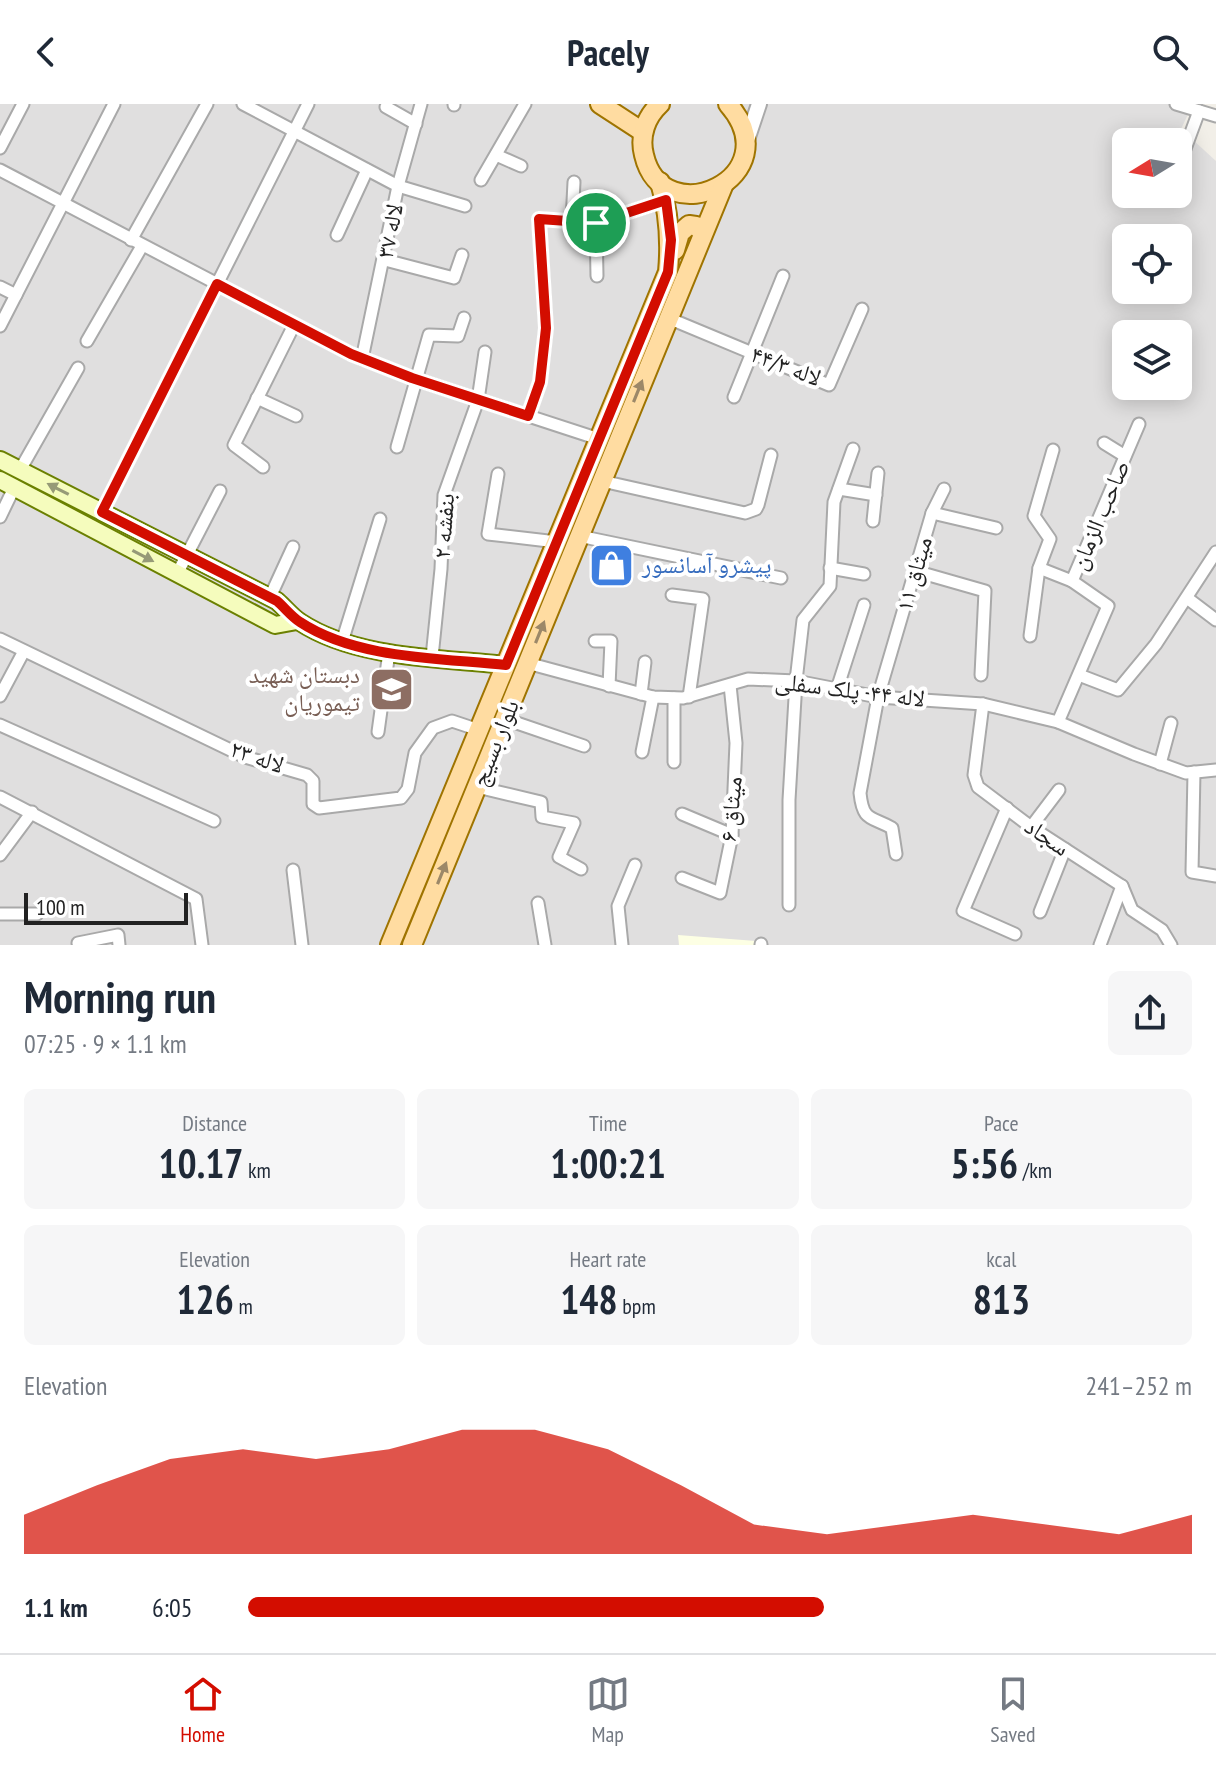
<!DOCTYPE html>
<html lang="en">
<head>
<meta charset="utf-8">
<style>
	:root { --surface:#fff; --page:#f6f6f7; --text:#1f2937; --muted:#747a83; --line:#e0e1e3; --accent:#d30d00 }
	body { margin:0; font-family:"PT Sans Narrow","Noto Naskh Arabic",sans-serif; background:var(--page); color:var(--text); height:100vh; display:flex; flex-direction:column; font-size:30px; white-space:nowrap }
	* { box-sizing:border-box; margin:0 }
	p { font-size:26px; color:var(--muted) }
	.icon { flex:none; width:44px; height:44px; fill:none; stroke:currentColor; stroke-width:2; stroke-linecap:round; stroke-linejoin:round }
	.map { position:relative; height:841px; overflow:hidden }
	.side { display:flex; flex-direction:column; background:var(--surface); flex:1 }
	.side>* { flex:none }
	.needle { width:52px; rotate:259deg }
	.buttons { position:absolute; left:1112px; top:24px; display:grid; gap:16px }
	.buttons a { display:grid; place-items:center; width:80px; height:80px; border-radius:12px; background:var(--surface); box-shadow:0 4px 20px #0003; font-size:40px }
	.scale { position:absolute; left:24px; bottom:20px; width:164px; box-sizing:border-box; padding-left:8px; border:4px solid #222; border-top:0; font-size:22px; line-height:28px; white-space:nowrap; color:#222; -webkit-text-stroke:6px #fff; paint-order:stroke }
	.pin { position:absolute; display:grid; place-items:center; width:68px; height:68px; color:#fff; margin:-34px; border:4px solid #fff; border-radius:50%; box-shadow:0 2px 8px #0007 }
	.round { display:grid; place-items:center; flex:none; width:84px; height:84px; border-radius:12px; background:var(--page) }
	.overview { display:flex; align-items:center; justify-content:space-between; height:136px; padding:0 24px }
	h1 { font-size:44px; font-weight:700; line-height:60px }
	.stats { display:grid; grid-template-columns:repeat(3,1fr); gap:12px; height:136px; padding:8px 24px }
	.stats div { display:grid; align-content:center; border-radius:12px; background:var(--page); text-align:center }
	.stats b { font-size:40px; font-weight:700 }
	.stats small { font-size:22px; font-weight:400 }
	.stats p { font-size:22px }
	.chart { height:224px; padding:16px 24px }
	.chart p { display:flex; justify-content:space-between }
	.chart svg { width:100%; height:144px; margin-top:8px; fill:var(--accent); opacity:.7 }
	ul { padding:0 24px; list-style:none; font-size:26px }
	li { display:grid; grid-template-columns:128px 96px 1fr; align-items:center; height:60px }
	li i { height:20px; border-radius:10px; background:var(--accent) }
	header { display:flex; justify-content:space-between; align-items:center; height:104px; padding:0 24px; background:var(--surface); font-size:36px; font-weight:700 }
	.tab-bar { display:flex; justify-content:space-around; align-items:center; height:112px; border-top:2px solid var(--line); background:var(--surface); font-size:22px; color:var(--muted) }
	.tab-bar a { display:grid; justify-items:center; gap:4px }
	.tab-bar .selected { color:var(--accent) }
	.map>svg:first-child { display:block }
</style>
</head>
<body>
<header><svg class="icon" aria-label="back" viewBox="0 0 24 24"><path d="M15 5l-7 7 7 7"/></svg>Pacely<svg class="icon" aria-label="search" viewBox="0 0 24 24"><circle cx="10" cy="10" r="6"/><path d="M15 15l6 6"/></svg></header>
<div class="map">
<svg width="1216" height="841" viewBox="0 0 1216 841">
	<rect width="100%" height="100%" fill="#f2efe8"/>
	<path fill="#e0dfdf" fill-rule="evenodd" d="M0,0H1193L1181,25L1216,57V841H0ZM1126,38H1178V90H1126ZM1126,134H1178V186H1126ZM1126,230H1178V282H1126Z"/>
	<polygon fill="#fdffe4" points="678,831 756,837 757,841 679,841"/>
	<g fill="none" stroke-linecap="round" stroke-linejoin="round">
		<defs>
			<g id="minor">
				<polyline points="243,0 398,82 465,102"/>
				<polyline points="1176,0 1216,12"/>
				<polyline points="454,1 454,0"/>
				<polyline points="386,3 416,20"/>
				<polyline points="0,44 23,0"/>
				<polyline points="496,51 521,62"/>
				<polyline points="1178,64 1199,7"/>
				<polyline points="0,66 351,250 412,274 599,335"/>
				<polyline points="481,76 525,0"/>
				<polyline points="572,117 574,78"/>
				<polyline points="596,119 597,172"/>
				<polyline points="337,131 367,66"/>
				<polyline points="131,136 207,0"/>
				<polyline points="385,156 454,174 462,151"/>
				<polyline points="0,183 16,191"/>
				<polyline points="668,214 829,281 862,205"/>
				<polyline points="0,222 114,0"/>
				<polyline points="87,237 142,142"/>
				<polyline points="362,255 398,82 421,0"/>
				<polyline points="734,293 783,172"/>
				<polyline points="257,294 296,312"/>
				<polyline points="528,312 540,278 546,224 539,115 596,119 666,96"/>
				<polyline points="1104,339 1125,352"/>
				<polyline points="397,343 429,231 458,232 464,214"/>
				<polyline points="1053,346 1034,412 1050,435 1039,464 1072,477"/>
				<polyline points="263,363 234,341 294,221"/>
				<polyline points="20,366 78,264"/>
				<polyline points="498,370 488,430 557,438"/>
				<polyline points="602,377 745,409 756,405 758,401 771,351"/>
				<polyline points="839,385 876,391"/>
				<polyline points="102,408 308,0"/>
				<polyline points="932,409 944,385"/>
				<polyline points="0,413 14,384"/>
				<polyline points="873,417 878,369"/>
				<polyline points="579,432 781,474"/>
				<polyline points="830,464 864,470"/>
				<polyline points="915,467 985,487 981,571"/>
				<polyline points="177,470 220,387"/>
				<polyline points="672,491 703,495 689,593"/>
				<polyline points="270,493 293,443"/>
				<polyline points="1187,494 1216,516"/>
				<polyline points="1030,532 1039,464"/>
				<polyline points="0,535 245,653 307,671 313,677 313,700 319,704 401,694 408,685 415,649 433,624 452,617 479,626"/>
				<polyline points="595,537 611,537 609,582"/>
				<polyline points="342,538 380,415"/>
				<polyline points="432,553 441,465 444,391 478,296 485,248"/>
				<polyline points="527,559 653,593 683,594 748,575 796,577 878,593 983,600 1058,618 1134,650 1186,669 1216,666"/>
				<polyline points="1079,571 1118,586 1156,540 1216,448"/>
				<polyline points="837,585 864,501"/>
				<polyline points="641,590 645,558"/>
				<polyline points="0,592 24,547"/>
				<polyline points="983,600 974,671 978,683 1031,723 1122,782 1132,806 1162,826 1171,841"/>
				<polyline points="505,615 584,642"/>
				<polyline points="1058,618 1108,502 1072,477 1139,320"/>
				<polyline points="0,621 214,717"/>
				<polyline points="378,628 389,548"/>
				<polyline points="642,648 653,593"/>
				<polyline points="674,658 674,594"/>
				<polyline points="1160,660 1171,619"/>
				<polyline points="1194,668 1192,768 1216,772"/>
				<polyline points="477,683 541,698 542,713 574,719 559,753 581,765"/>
				<polyline points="0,693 196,795 202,841"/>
				<polyline points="1007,704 963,807 1015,830"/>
				<polyline points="682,710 732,731"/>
				<polyline points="1031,723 1059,686"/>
				<path d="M896,750L892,724C871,712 863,718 860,689L878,593L932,409L996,424"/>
				<polyline points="0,751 32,708"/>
				<polyline points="293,766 302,841"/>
				<polyline points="682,774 720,789 732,731 736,639 730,581"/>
				<polyline points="538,799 545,841"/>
				<polyline points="789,801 789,696 796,577 803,516 830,482 834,398 853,345"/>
				<polyline points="1040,808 1065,745"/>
				<polyline points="0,810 37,810"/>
				<polyline points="78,839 118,831 119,841"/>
				<polyline points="761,840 761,841"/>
				<polyline points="622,841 618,802 635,761"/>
				<polyline points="1100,841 1122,782"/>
			</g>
			<polyline id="tertiary" points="746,39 759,0"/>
			<g id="secondary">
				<path d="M0,356L277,497C285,504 292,513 300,518C356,555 441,554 506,561"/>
				<polyline points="0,376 275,521 297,517"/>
			</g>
			<g id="primary">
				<polyline points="600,0 643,28"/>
				<path d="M660,0C646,13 639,32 644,51C663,132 792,73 728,0"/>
				<polyline points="675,146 680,129 689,121 696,122 703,129"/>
				<path d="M390,841L668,168C671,136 669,109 660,78"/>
				<polyline points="412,841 723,82"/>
			</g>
		</defs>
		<use href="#minor" stroke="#a9a9a9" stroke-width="15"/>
		<use href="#tertiary" stroke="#a9a9a9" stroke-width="18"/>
		<use href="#secondary" stroke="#6b8001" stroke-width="20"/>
		<use href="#primary" stroke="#9f7400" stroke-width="22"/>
		<use href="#minor" stroke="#fff" stroke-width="11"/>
		<use href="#tertiary" stroke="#fff" stroke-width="14"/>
		<use href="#secondary" stroke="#f5fcbd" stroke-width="16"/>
		<use href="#primary" stroke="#ffdca1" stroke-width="18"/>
	</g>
	<defs><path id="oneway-solid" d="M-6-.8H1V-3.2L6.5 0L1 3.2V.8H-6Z" transform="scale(2)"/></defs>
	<g fill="#9c8868">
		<use href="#oneway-solid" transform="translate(638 287) rotate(-68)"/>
		<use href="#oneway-solid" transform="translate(540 528) rotate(-68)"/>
		<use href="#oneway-solid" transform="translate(442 769) rotate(-68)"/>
	</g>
	<g fill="#969a77">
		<use href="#oneway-solid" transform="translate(58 385) rotate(-153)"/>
		<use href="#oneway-solid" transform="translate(143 452) rotate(28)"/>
	</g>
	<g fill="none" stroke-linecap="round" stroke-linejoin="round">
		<defs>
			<path id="route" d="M666,96L671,136L668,168L506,561C440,554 356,555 300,518C292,513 285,504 277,497L102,408L217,180L351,250L412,274L528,312L540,278L546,224L539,115L596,119Z"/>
		</defs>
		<use href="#route" stroke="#fff" stroke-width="16"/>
		<use href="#route" stroke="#d30d00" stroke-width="10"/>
	</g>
	<defs>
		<symbol id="shop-square" viewBox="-11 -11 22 22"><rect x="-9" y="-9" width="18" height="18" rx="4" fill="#3f7fe0" stroke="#fff"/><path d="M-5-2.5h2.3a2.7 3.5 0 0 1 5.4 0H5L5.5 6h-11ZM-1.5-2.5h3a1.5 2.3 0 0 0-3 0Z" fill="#fff"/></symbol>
		<symbol id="school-square" viewBox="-11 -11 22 22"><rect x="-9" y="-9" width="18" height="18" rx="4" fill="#8d6e63" stroke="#fff"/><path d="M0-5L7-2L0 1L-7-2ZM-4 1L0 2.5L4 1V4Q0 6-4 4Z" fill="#fff"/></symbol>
	</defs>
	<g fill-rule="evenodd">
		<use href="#shop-square" x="586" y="436" width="51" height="51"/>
		<use href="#school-square" x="366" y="560" width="51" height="51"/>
	</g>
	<g text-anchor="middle" stroke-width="8" stroke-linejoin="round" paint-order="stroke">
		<g font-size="24" fill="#222" stroke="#fff">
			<text transform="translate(390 127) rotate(-79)" y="8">لاله ۳۷</text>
			<text transform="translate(786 262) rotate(21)" y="8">لاله ۴۴/۳</text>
			<text transform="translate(1100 411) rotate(-67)" y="8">صاحب الزمان</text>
			<text transform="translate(444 422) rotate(-86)" y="8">بنفشه ۲</text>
			<text transform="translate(914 470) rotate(-74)" y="8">میثاق ۱۱</text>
			<text transform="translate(850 586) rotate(7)" y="8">لاله ۴۴- پلک سفلی</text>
			<text transform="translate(495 639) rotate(-68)" y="8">بلوار بسیج</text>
			<text transform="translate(257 653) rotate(19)" y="8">لاله ۲۳</text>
			<text transform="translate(731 705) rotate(-85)" y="8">میثاق ۶</text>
			<text transform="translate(1047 733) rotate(34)" y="8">سجاد</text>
		</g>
		<g font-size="24" fill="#366cbe" stroke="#fff" text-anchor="start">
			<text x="642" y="469">پیشرو آسانسور</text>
		</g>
		<g font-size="24" fill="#785e54" stroke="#fff" text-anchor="end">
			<text x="360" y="579">دبستان شهید<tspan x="360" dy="28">تیموریان</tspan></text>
		</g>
	</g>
</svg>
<div class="buttons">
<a><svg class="needle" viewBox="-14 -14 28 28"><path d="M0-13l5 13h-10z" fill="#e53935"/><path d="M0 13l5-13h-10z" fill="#747a83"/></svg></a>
<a><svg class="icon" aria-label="locate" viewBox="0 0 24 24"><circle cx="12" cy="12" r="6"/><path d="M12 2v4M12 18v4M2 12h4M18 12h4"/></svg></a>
<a><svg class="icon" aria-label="layers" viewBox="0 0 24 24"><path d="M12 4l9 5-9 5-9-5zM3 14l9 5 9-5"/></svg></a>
</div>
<div class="scale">100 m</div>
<div class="pin" style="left:596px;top:119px;background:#1e9e55"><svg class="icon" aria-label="arrive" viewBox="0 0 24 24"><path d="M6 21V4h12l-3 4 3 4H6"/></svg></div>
</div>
<section class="side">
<div class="overview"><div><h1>Morning run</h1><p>07:25 · 9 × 1.1 km</p></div><a class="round"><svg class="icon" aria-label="share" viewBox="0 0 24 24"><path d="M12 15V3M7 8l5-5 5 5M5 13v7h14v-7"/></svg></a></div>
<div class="stats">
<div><p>Distance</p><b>10.17<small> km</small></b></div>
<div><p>Time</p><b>1:00:21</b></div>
<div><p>Pace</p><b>5:56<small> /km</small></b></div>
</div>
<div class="stats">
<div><p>Elevation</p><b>126<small> m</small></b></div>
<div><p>Heart rate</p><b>148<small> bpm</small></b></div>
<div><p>kcal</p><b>813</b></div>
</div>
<div class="chart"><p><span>Elevation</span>241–252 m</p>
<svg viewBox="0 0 160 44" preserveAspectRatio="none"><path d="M0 44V32L10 23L20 15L30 12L40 15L50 12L60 6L70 6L80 12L90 23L100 35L110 38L120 35L130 32L140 35L150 38L160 32V44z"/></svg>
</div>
<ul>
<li><b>1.1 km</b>6:05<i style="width:61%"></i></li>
</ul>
</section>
<nav class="tab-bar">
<a class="selected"><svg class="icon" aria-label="home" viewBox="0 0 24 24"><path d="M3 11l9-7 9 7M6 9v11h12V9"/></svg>Home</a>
<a><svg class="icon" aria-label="map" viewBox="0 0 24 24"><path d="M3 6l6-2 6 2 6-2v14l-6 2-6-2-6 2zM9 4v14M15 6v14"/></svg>Map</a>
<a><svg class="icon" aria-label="saved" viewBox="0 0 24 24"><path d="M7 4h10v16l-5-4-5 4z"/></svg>Saved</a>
</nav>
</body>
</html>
